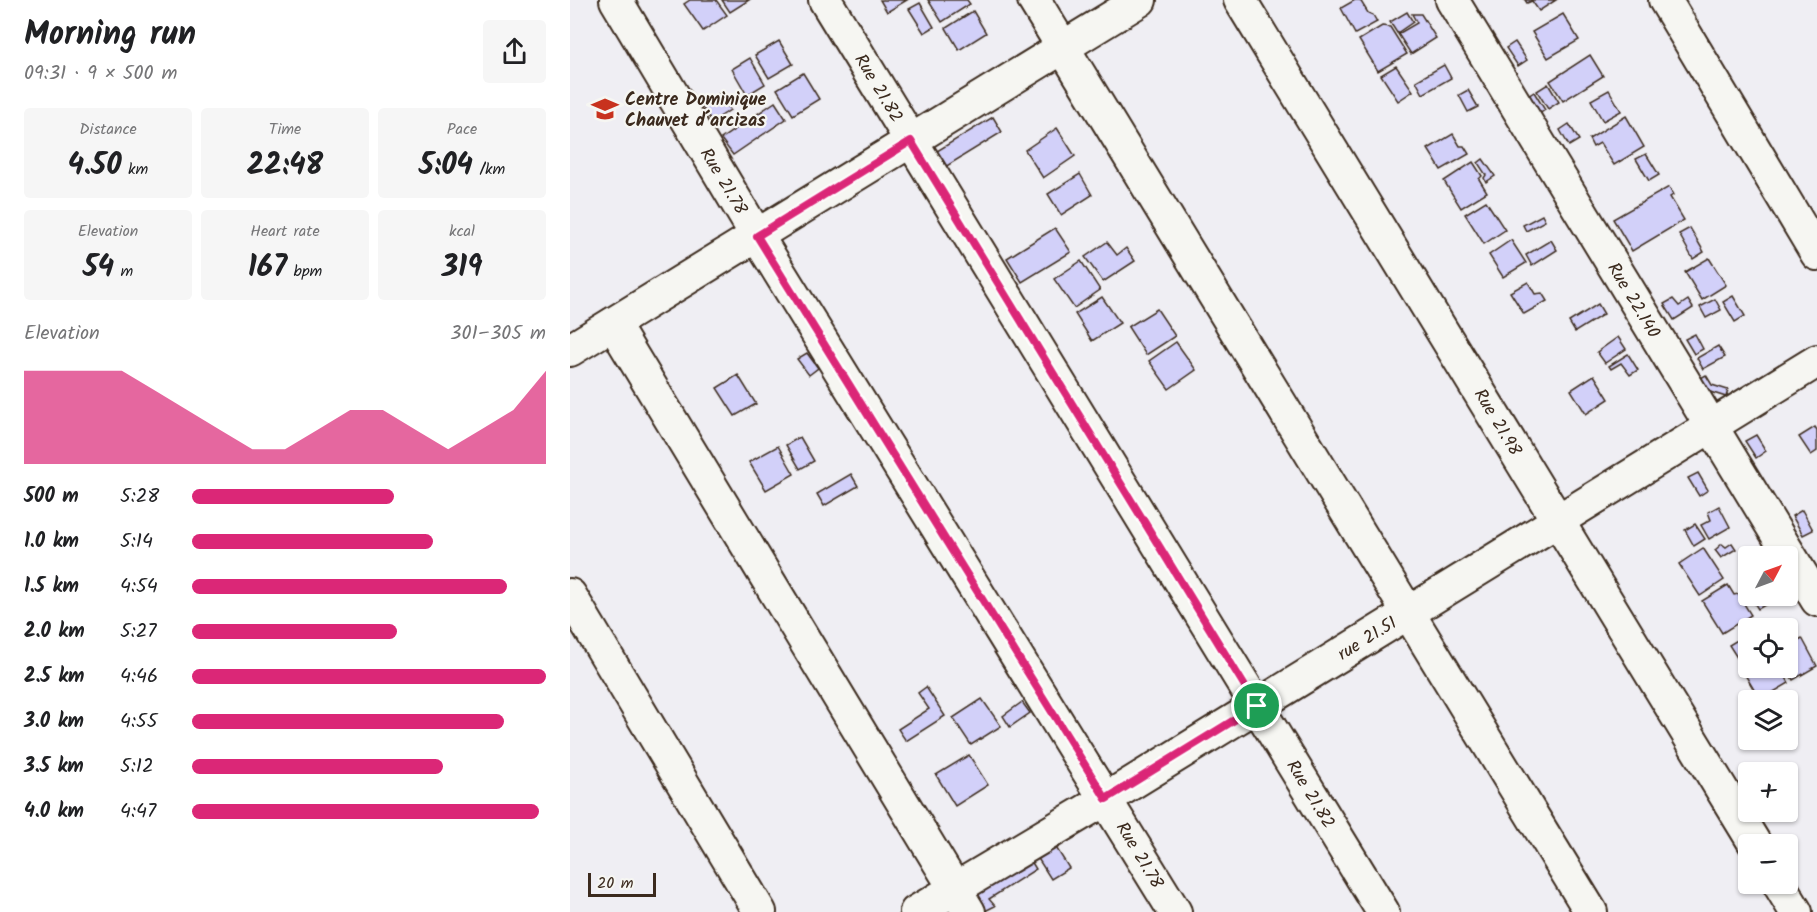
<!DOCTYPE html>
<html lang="en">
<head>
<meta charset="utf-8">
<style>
	:root { --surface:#fff; --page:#f6f6f6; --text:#202124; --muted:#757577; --accent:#db2777 }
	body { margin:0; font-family:Kalam,sans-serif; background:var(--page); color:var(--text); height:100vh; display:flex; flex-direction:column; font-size:22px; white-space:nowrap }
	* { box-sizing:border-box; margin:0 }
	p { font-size:20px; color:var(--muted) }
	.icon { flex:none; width:33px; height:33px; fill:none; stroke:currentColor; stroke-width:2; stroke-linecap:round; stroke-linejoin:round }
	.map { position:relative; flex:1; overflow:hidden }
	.drawer { display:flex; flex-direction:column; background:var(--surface); width:570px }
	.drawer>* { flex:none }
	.needle { width:39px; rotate:49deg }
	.controls { position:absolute; left:1168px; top:546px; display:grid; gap:12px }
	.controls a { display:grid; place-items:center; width:60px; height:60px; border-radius:6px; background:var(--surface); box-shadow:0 2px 4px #0004; font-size:30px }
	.scale { position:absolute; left:18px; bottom:15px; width:68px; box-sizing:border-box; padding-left:6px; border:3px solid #3b2a1e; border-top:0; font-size:16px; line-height:21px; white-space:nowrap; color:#3b2a1e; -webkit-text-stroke:4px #f6f6f2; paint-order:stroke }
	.pin { position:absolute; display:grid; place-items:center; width:51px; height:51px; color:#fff; margin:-26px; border:3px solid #fff; border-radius:50%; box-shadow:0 2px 6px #0007 }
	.round { display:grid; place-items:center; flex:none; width:63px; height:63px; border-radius:6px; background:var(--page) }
	.headline { display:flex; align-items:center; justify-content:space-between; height:102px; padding:0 24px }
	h1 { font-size:33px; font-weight:700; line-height:45px }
	.figures { display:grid; grid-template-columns:repeat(3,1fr); gap:9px; height:102px; padding:6px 24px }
	.figures div { display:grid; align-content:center; border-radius:6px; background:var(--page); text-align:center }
	.figures b { font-size:30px; font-weight:700 }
	.figures small { font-size:16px; font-weight:400 }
	.figures p { font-size:16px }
	.chart { height:168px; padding:12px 24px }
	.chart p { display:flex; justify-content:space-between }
	.chart svg { width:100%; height:108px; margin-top:6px; fill:var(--accent); opacity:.7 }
	ul { padding:0 24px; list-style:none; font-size:20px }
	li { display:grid; grid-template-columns:96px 72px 1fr; align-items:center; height:45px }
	li i { height:15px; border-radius:8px; background:var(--accent) }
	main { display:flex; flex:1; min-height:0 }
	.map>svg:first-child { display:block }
</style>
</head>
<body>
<main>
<section class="drawer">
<div class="headline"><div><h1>Morning run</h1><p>09:31 · 9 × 500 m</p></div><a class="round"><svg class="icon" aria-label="share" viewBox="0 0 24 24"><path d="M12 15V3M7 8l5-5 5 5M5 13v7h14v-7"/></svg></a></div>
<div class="figures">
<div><p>Distance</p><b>4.50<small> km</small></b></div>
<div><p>Time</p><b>22:48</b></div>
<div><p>Pace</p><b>5:04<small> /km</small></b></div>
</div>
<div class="figures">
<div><p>Elevation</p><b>54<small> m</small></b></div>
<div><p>Heart rate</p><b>167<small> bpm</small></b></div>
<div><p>kcal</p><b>319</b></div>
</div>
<div class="chart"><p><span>Elevation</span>301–305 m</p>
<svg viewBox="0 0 160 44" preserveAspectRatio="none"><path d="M0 44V6L10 6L20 6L30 6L40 14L50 22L60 30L70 38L80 38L90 30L100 22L110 22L120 30L130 38L140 30L150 22L160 6V44z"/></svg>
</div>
<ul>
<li><b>500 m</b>5:28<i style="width:57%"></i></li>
<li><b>1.0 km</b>5:14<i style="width:68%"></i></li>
<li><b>1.5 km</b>4:54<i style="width:89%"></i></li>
<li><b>2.0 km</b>5:27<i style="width:58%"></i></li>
<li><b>2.5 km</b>4:46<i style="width:100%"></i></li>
<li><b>3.0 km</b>4:55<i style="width:88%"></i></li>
<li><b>3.5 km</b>5:12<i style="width:71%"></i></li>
<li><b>4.0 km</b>4:47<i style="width:98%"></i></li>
</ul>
</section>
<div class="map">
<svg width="1247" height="912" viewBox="0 0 1247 912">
	<rect width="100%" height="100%" fill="#efeef3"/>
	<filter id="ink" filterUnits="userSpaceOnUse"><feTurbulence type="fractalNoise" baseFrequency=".0167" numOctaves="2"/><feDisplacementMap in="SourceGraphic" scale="12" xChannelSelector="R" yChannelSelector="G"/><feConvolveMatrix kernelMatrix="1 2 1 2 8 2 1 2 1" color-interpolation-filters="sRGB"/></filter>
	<g filter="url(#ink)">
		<g fill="#d2d0f9" stroke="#3b2a1e" stroke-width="1.5">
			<polygon points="120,0 146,0 157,15 133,31 114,4"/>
			<polygon points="152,0 179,0 160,12"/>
			<polygon points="310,0 337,0 317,12"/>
			<polygon points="358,0 397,0 400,4 372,22"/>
			<polygon points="785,0 790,0 798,13 803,15 807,22 785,34 771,8"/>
			<polygon points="955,0 986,0 969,11 962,1 957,3"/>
			<polygon points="350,3 364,27 354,33 339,9"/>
			<polygon points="403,11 416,33 389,50 376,28"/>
			<polygon points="837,12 843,22 827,33 820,22"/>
			<polygon points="842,14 851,14 866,38 841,54 828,34 847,23"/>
			<polygon points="993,14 1009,40 978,58 962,32"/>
			<polygon points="812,26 820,27 837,54 808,71 789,40"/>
			<polygon points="209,41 223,64 199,78 185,55"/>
			<polygon points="945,42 957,60 948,66 936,48"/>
			<polygon points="1020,55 1033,76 993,101 980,81"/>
			<polygon points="180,58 195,84 177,95 162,69"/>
			<polygon points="874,65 881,78 853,94 846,81"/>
			<polygon points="826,66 843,91 828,101 811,75"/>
			<polygon points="233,73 249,99 223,115 207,89"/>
			<polygon points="978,84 989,102 978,109 967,91"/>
			<polygon points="898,90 908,107 898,112 889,95"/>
			<polygon points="1039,90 1051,111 1033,121 1021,100"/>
			<polygon points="964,92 975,110 969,114 958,96"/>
			<polygon points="150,93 160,110 142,122 131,105"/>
			<polygon points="205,102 216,119 163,155 151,139"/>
			<polygon points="1056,116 1074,147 1044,165 1030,143 1023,147 1019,139"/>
			<polygon points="423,117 432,132 367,172 361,161 367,151"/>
			<polygon points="999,124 1009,140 999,146 990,130"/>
			<polygon points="487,128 505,156 473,178 455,150"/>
			<polygon points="883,134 890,146 894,146 899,154 871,170 858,149"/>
			<polygon points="1076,154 1089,175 1079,181 1066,159"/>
			<polygon points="913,159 925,176 916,182 914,178 916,175 908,163"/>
			<polygon points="903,162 912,176 909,179 917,192 891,208 874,181"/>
			<polygon points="510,174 522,195 491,215 478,194"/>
			<polygon points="1099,187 1103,195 1100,197 1114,220 1062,251 1043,219"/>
			<polygon points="916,201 935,230 914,244 895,214"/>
			<polygon points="972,215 975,221 956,231 953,225"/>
			<polygon points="485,228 501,252 452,282 437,258"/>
			<polygon points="1120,228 1134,252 1123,259 1109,234"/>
			<polygon points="941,240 956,263 933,277 919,255"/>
			<polygon points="981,240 987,250 962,266 956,255"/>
			<polygon points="537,242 547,255 556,248 565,261 533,282 515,257"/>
			<polygon points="1139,258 1156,285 1132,300 1115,272"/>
			<polygon points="511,261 530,290 504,308 484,279"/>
			<polygon points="958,282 965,294 972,293 977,301 954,314 940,292"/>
			<polygon points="1163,296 1175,316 1165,322 1153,302"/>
			<polygon points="532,297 550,323 522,341 505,314"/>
			<polygon points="1103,299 1109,306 1118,300 1123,308 1104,320 1094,304"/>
			<polygon points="1145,299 1151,310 1136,318 1130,307"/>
			<polygon points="1028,304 1034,314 1005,332 999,322"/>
			<polygon points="587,309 605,336 576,355 558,327"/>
			<polygon points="1125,334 1133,349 1124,354 1115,339"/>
			<polygon points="1048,337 1056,349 1035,363 1027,352"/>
			<polygon points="606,342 626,370 599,389 579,361"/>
			<polygon points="1148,346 1155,357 1133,369 1127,358"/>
			<polygon points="237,353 248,368 239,375 227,359"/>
			<polygon points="1058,354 1068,370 1060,375 1051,363 1041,369 1039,366"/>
			<polygon points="168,375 186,404 165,416 147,388"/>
			<polygon points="1024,375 1039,399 1016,414 1001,390"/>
			<polygon points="1136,375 1142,385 1158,390 1156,397 1137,391 1129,379"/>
			<polygon points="1245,427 1247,430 1247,451 1241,455 1229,437"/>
			<polygon points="1186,435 1196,451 1186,458 1175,441"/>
			<polygon points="230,437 244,461 230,469 216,445"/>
			<polygon points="208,446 224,474 196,490 179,462"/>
			<polygon points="1128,473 1138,490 1129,496 1118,478"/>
			<polygon points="281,474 288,486 254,506 247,494"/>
			<polygon points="1149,506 1160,527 1139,539 1131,525 1141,520 1138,512"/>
			<polygon points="1232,510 1243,530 1233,535 1222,516"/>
			<polygon points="1125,524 1135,539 1124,546 1115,530"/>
			<polygon points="1162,543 1166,549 1151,558 1145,550 1152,544 1156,547"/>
			<polygon points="1133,548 1154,580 1130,596 1109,564"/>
			<polygon points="1158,585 1164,595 1168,594 1181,615 1152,633 1132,601"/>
			<polygon points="1193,596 1206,596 1207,598 1188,609 1183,601"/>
			<polygon points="1179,633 1179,664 1173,667 1159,645"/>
			<polygon points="1232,638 1247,666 1223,680 1218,671 1219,659 1223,657 1218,646"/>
			<polygon points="1183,668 1215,668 1213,672 1219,683 1190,700 1174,673"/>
			<polygon points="356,687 375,716 336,741 328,729 359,709 348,693"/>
			<polygon points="412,699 431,726 401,745 383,718"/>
			<polygon points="452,702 460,713 440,727 433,716"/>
			<polygon points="399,755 418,785 385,806 366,775"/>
			<polygon points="485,846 499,868 481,879 467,857"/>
			<polygon points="458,856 466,869 419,899 425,906 413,912 406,903 408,887"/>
		</g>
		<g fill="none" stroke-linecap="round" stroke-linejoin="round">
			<defs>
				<g id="minor">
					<polyline points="46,0 187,236 605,912"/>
					<polyline points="255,0 813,912"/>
					<polyline points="464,0 1021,912"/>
					<polyline points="670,0 1185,844"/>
					<polyline points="882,0 1247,600"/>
					<polyline points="1095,0 1247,254"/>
					<polyline points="43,324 399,912"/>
					<polyline points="0,350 570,0"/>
					<polyline points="0,595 190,912"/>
					<polyline points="1209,884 1226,912"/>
					<polyline points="346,912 536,799 1247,361"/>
				</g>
			</defs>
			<use href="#minor" stroke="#3b2a1e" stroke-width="36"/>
			<use href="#minor" stroke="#f6f6f2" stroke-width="32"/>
		</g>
	</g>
	<g fill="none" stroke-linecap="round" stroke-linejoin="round" filter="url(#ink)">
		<defs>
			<polygon id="route" points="341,141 687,706 536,799 187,236"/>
		</defs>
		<use href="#route" stroke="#fff" stroke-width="12"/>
		<use href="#route" stroke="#db2777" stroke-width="8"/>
	</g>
	<defs>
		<symbol id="school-bare" viewBox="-9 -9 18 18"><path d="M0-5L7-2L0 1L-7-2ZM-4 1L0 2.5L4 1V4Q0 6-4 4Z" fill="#c8321e" stroke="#f6f6f2" stroke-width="2.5" paint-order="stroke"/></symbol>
	</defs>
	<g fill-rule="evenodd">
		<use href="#school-bare" x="16" y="90" width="38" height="38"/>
	</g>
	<g text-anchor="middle" stroke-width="4.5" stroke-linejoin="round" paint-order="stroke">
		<g font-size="18" fill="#3b2a1e" stroke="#f6f6f2">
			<text transform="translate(309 88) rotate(59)" y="6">Rue 21.82</text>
			<text transform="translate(154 181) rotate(59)" y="6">Rue 21.78</text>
			<text transform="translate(1064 300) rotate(59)" y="6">Rue 22.140</text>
			<text transform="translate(928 422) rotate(59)" y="6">Rue 21.98</text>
			<text transform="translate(797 638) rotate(-32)" y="6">rue 21.51</text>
			<text transform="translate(741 794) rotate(59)" y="6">Rue 21.82</text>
			<text transform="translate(570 855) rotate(59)" y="6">Rue 21.78</text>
		</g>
		<g font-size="18" font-weight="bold" fill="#3b2a1e" stroke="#f6f6f2" text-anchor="start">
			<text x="55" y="105">Centre Dominique<tspan x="55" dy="21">Chauvet d´arcizas</tspan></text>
		</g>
	</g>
</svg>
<div class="controls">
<a><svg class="needle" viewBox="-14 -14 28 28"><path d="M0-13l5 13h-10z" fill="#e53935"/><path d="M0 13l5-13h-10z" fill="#757577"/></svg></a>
<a><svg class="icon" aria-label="locate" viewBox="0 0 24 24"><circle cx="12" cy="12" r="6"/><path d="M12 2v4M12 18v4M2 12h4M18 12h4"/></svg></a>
<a><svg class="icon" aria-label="layers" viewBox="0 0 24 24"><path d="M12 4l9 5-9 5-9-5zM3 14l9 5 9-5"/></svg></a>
<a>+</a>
<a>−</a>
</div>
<div class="scale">20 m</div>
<div class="pin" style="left:687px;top:706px;background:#1e9e55"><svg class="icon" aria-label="arrive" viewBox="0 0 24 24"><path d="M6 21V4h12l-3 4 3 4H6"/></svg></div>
</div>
</main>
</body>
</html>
